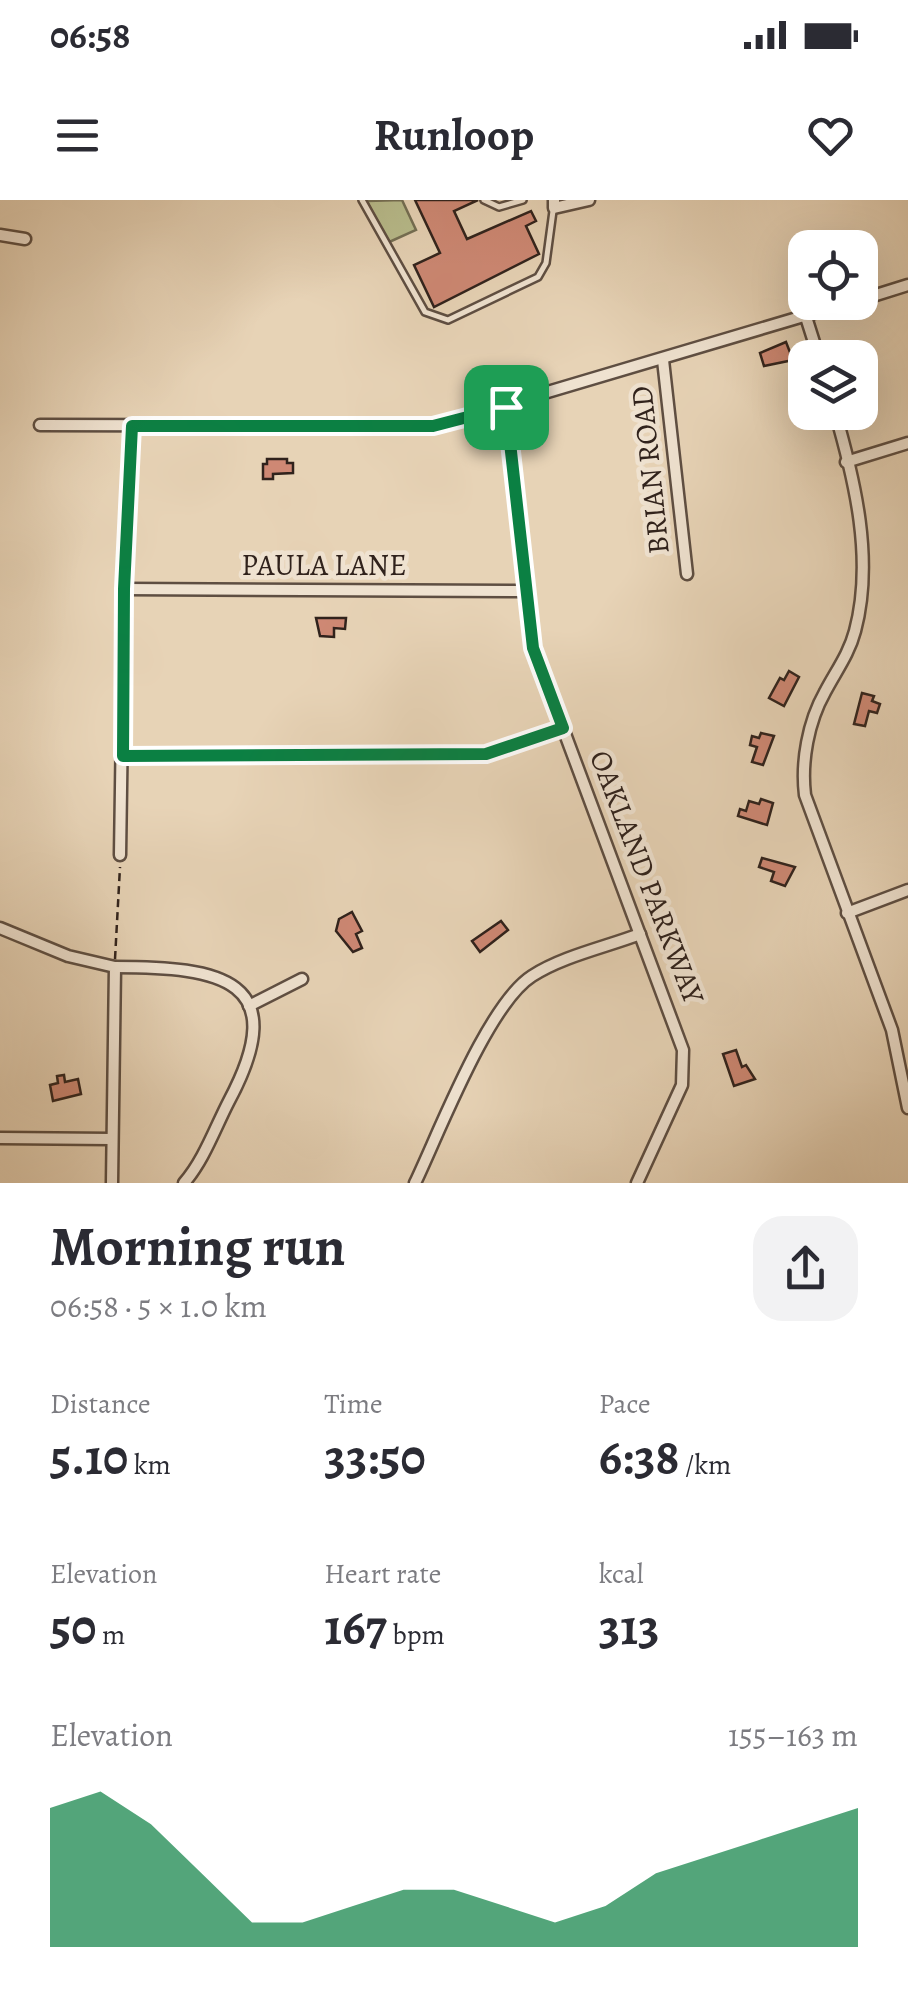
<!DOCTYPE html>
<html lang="en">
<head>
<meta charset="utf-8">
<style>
	:root { --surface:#fff; --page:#f2f2f3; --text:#2b2b33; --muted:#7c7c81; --accent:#0b8043 }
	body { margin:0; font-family:Alegreya,serif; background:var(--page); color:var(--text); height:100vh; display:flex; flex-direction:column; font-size:38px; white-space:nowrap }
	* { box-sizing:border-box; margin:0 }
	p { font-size:32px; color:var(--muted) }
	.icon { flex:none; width:55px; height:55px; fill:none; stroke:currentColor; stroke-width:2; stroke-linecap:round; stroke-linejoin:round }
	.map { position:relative; height:983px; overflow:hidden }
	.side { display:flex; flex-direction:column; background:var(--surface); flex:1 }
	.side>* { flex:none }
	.buttons { position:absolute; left:788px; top:30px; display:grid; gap:20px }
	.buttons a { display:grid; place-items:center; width:90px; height:90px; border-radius:20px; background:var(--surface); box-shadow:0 10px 40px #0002; font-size:50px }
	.pin { position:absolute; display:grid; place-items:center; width:85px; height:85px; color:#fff; margin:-42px; border-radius:20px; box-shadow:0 5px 15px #0006 }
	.round { display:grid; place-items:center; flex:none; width:105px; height:105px; border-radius:30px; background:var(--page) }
	.summary { display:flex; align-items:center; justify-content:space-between; height:170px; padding:0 50px }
	h1 { font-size:55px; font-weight:600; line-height:75px }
	.stats { display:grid; grid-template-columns:repeat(3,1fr); gap:15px; height:170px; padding:10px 50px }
	.stats div { display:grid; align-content:center }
	.stats b { font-size:50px; font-weight:600 }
	.stats small { font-size:28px; font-weight:400 }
	.stats p { font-size:28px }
	.chart { height:280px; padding:20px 50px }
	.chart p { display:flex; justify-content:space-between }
	.chart svg { width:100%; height:180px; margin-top:10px; fill:var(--accent); opacity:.7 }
	.status { display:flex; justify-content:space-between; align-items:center; height:70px; padding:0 50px; background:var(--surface); direction:ltr }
	.status svg { height:28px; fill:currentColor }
	header { display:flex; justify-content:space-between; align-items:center; height:130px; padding:0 50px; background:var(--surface); font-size:45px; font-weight:600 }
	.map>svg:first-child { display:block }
</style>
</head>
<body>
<div class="status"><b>06:58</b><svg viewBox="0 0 49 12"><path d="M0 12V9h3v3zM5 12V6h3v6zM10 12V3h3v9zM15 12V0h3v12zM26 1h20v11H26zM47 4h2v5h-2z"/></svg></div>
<header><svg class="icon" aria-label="menu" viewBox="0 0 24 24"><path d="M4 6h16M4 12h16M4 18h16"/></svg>Runloop<svg class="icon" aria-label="heart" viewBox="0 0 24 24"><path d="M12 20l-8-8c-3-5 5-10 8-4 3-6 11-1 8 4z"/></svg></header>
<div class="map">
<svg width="908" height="983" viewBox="0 0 908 983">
	<rect width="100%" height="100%" fill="#e7d3b6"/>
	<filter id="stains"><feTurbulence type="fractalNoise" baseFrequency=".002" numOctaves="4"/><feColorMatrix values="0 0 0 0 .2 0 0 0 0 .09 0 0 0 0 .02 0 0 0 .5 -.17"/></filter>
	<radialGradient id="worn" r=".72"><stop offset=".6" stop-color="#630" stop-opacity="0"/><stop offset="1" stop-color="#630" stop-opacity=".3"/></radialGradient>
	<polygon fill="#b8bc8c" stroke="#746f54" stroke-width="2.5" points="402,0 416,30 387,43 367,1"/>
	<g fill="#ce8874" stroke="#30221c" stroke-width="2.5">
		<polygon points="415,0 478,0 454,11 467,39 531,11 536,21 526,26 539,54 434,107 414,65 440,53"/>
		<polygon points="786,142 793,160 764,166 760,153"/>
		<polygon points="267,259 287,259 287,263 293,263 293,273 273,274 273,279 263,279 263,264 267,264"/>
		<polygon points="316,418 346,418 345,429 334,428 334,437 320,436"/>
		<polygon points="789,471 799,477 784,506 769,498 780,478 784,480"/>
		<polygon points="862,493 874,496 872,501 880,504 877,513 869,511 865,526 854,524"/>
		<polygon points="761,533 774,536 763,565 752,562 757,547 750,545 752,536 759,538"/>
		<polygon points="761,599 773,603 767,625 738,616 740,609 746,611 749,601 759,604"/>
		<polygon points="762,658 795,667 785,686 771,681 774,672 759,667"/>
		<polygon points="352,712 362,731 356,734 362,748 353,752 336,731 339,719"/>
		<polygon points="501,721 508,730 480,752 472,741"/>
		<polygon points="736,850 742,867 746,865 755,879 734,886 723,854"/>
		<polygon points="64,875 65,882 78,879 81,894 53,901 50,885 58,883 57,876"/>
	</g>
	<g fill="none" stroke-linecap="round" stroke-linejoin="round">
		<defs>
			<g id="service">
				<polyline points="362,0 425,112 448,120 538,77 546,63 553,11"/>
				<polyline points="484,0 499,7 523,0"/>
			</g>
			<g id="minor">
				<polyline points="554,0 554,8 589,0"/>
				<polyline points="0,35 25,39"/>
				<polyline points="860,100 908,85"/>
				<polyline points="806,117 819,158"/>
				<polyline points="663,160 687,374"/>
				<polyline points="506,207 533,448 683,850 682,885 637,983"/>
				<path d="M835,212C855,281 874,360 855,431C849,454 836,471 825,492C808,522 801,562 805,595L892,830L908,908"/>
				<polyline points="40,225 433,226 851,102"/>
				<polyline points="846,262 908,243"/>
				<polyline points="124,389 524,391"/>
				<polyline points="123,556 486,555 563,528"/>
				<polyline points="120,655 124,389 132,226"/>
				<polyline points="847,713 908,690"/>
				<polyline points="0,728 68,756 115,767 112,983"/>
				<path d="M115,767C220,767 294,779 229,901C215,928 204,960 184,983"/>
				<polyline points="249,806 302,779"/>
				<polyline points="0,938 111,939"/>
				<path d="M415,983C439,933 488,804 532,776C563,756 606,747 640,734"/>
			</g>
		</defs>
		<use href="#service" stroke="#5e4e42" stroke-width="10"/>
		<use href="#minor" stroke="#5e4e42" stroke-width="15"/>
		<polyline stroke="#30221c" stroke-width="2.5" stroke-dasharray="8 5" stroke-linecap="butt" points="115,759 120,667"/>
		<use href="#service" stroke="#efe2d0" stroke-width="5"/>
		<use href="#minor" stroke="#efe2d0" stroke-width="10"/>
	</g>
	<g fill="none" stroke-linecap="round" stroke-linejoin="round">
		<defs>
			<polygon id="route" points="506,207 533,448 563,528 486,554 123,556 124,389 132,226 433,226"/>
		</defs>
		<use href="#route" stroke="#fff" stroke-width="20"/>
		<use href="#route" stroke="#0b8043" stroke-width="12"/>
	</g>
	<g text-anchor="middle" stroke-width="9" stroke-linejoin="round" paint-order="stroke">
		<g font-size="30" fill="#30221c" stroke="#efe2d0">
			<text transform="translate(650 270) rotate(-96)" y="10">BRIAN ROAD</text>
			<text x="324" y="375">PAULA LANE</text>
			<text transform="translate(647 677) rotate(69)" y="10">OAKLAND PARKWAY</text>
		</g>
	</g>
	<rect width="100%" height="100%" filter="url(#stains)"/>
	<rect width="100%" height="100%" fill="url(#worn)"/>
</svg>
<div class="buttons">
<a><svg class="icon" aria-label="locate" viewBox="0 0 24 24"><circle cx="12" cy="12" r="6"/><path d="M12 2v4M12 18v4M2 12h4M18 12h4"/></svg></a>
<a><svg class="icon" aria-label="layers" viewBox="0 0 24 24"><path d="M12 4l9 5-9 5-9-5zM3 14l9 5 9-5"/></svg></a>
</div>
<div class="pin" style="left:506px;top:207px;background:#1e9e55"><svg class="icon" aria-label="arrive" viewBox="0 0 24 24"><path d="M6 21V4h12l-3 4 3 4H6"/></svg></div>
</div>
<section class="side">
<div class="summary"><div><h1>Morning run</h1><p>06:58 · 5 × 1.0 km</p></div><a class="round"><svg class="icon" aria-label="share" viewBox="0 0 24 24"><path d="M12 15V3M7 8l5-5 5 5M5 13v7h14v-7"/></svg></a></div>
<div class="stats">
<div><p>Distance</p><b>5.10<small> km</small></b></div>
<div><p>Time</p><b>33:50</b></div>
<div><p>Pace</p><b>6:38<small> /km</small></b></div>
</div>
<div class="stats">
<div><p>Elevation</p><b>50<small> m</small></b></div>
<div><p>Heart rate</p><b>167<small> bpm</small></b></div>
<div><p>kcal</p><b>313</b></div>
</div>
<div class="chart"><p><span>Elevation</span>155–163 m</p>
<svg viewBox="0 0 160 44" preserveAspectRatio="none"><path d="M0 44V10L10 6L20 14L30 26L40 38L50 38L60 34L70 30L80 30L90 34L100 38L110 34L120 26L130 22L140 18L150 14L160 10V44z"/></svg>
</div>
</section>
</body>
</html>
